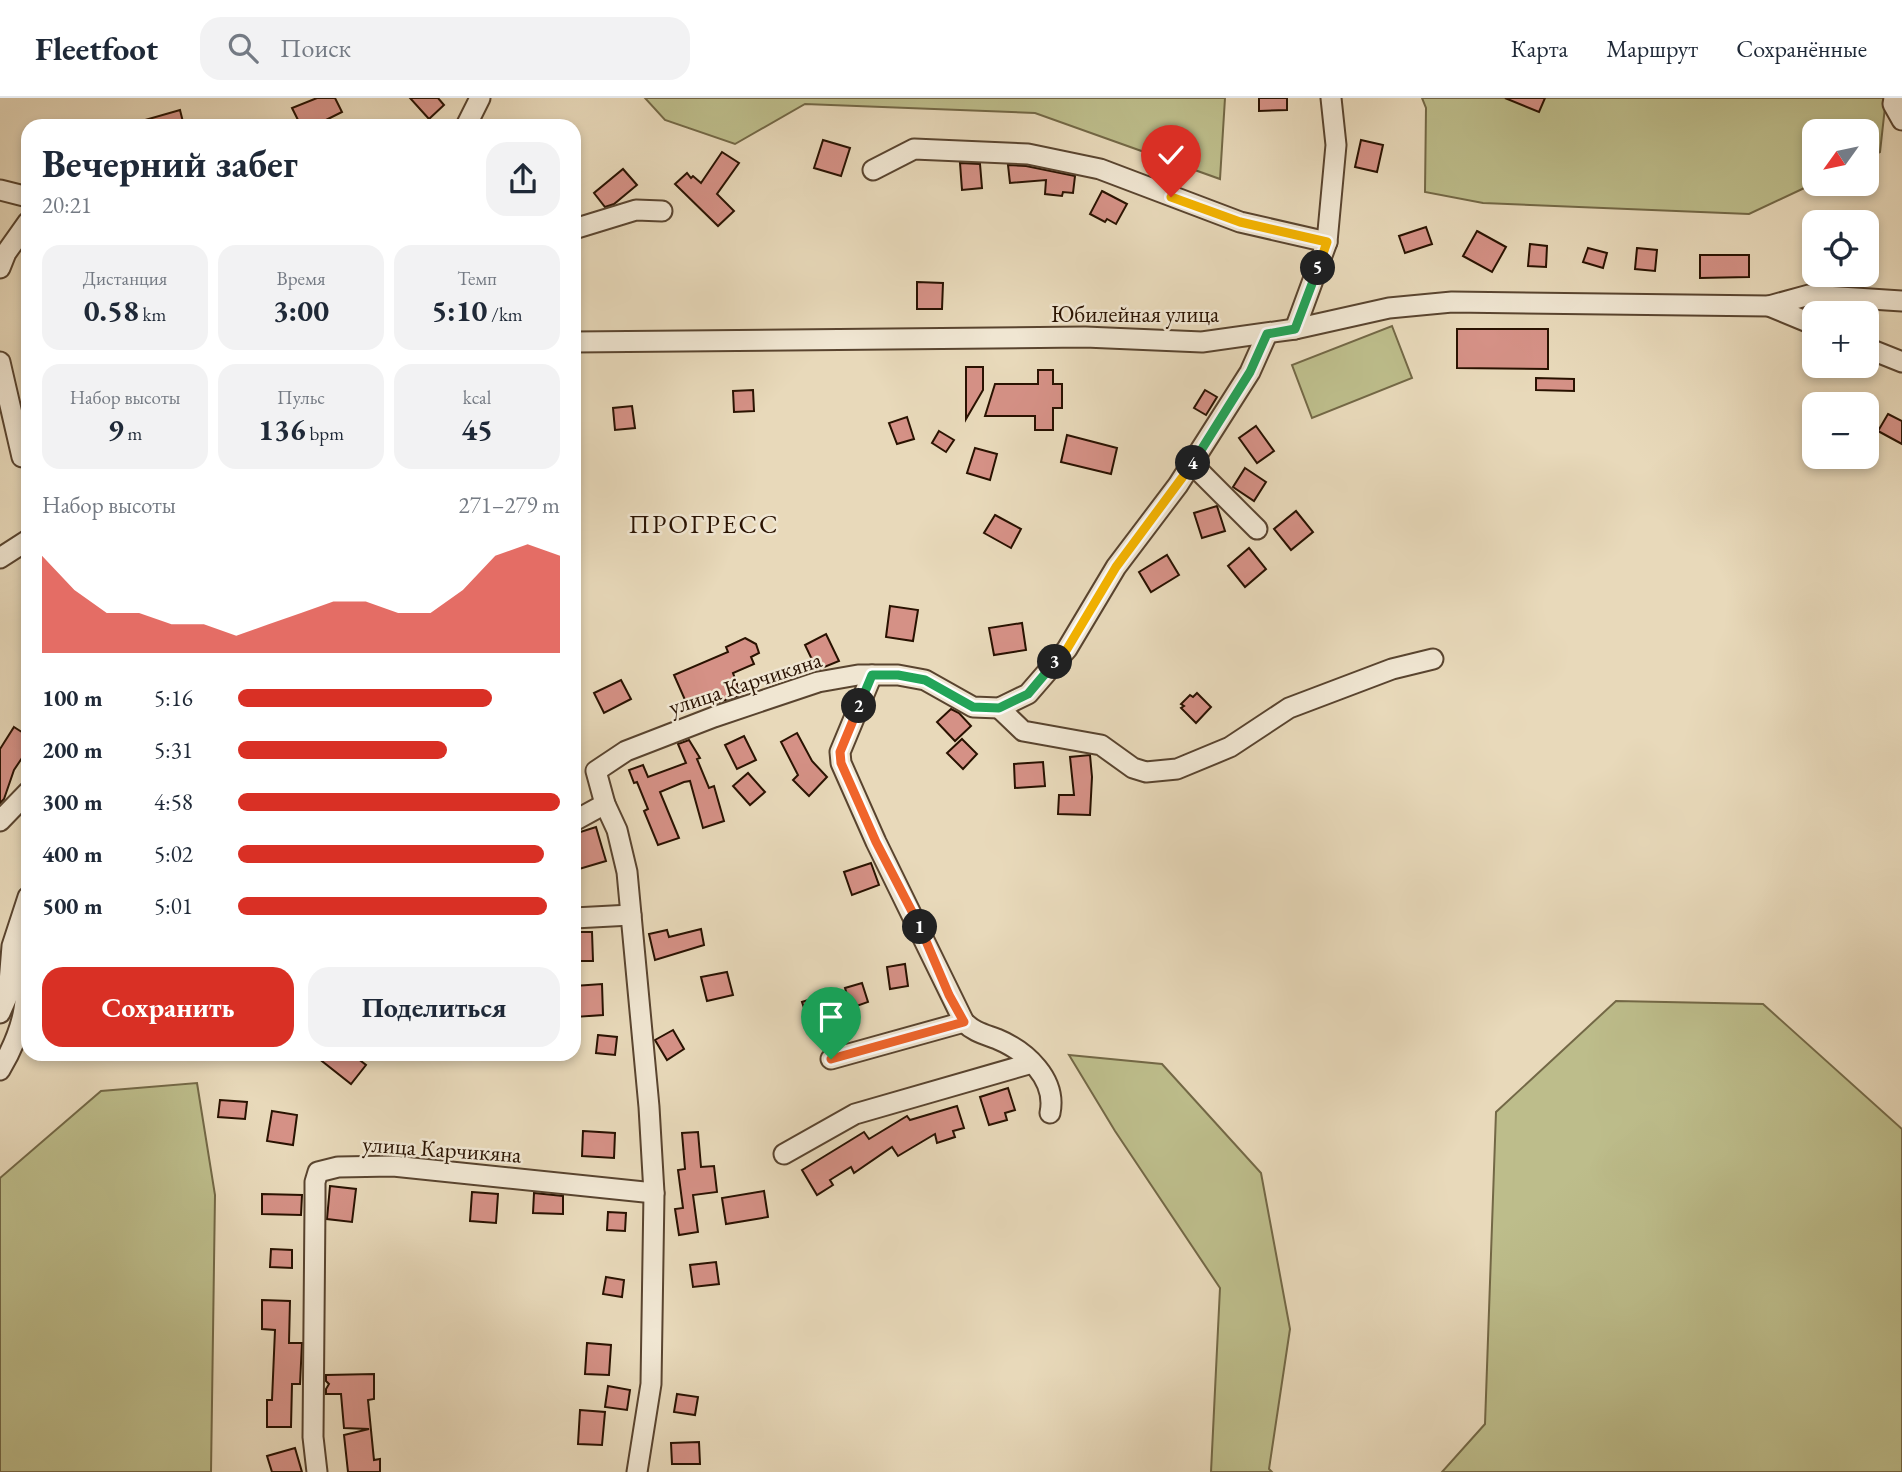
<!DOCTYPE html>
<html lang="ru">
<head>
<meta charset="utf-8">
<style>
	:root { --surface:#fff; --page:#f2f2f3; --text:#1f2937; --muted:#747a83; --line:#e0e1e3; --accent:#d93025 }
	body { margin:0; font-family:"EB Garamond",serif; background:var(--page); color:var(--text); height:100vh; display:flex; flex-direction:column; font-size:26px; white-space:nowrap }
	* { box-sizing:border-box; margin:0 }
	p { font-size:23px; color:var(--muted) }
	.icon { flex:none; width:38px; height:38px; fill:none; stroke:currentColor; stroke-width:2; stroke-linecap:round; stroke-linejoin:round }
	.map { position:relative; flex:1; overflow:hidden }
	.panel { position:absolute; left:21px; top:21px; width:560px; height:942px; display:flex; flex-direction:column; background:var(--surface); border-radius:21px; box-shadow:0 4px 10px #0003 }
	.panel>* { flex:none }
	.needle { width:46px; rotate:237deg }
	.fabs { position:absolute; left:1802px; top:21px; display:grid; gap:14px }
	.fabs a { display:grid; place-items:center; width:77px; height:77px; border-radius:14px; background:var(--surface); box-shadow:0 4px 10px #0003; font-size:35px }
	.pin { position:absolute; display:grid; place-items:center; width:60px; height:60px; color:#fff; margin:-72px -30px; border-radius:50% 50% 50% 0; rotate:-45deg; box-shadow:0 0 7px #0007 }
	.pin .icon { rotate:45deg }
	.km { position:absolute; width:35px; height:35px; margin:-18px; border-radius:50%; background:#222; color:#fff; font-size:19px; line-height:35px; text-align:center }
	.round { display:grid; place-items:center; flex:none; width:74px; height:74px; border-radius:21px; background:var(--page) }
	.summary { display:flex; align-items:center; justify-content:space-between; height:119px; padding:0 21px }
	h1 { font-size:38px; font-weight:700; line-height:52px }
	.metrics { display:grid; grid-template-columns:repeat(3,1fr); gap:10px; height:119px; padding:7px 21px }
	.metrics div { display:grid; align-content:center; border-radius:18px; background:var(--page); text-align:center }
	.metrics b { font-size:30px; font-weight:700 }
	.metrics small { font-size:19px; font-weight:400 }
	.metrics p { font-size:19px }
	.chart { height:196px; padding:14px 21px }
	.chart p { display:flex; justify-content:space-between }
	.chart svg { width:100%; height:126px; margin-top:7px; fill:var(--accent); opacity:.7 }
	.action { display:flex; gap:14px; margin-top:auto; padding:14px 21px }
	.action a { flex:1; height:80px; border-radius:21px; background:var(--accent); color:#fff; font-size:28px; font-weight:700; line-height:80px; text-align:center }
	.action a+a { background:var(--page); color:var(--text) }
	ul { padding:0 21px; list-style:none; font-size:23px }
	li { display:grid; grid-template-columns:112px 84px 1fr; align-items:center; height:52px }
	li i { height:18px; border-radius:9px; background:var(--accent) }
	header { display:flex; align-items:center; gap:42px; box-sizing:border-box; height:98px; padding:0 35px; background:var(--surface); border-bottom:2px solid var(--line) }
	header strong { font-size:33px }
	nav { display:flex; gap:38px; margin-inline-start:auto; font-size:24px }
	.search { width:490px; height:63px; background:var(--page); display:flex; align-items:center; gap:18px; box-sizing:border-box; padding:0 24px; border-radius:21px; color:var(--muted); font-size:26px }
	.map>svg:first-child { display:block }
</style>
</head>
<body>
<header>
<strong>Fleetfoot</strong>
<div class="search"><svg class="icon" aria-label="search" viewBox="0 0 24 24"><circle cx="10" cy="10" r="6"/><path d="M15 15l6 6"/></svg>Поиск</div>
<nav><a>Карта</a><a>Маршрут</a><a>Сохранённые</a></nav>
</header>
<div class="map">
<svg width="1902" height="1374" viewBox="0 0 1902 1374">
	<rect width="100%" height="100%" fill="#e8d9ba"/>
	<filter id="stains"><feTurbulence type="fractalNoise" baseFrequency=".00286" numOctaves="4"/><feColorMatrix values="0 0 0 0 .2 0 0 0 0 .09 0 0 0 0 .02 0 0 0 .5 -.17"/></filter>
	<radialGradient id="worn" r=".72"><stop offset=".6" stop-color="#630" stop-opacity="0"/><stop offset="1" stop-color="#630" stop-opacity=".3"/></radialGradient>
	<g fill="#bdbd8b" stroke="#736846" stroke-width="2">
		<polygon points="645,0 1225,0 1220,81 1035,15 805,6 735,46 665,22"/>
		<polygon points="1422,0 1886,0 1880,54 1867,60 1867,33 1815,33 1815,85 1749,116 1483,105 1425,94 1426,10"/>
		<polygon points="1392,228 1412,280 1312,320 1292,267"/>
		<polygon points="1616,903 1763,906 1902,1031 1902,1374 1442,1374 1485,1326 1496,1014"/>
		<polygon points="1069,957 1162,966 1261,1075 1290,1231 1269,1371 1272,1374 1211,1374 1220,1190 1115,1033"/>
		<polygon points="197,985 215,1097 211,1374 0,1374 0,1080 101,993"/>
	</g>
	<g fill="#d59186" stroke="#291201" stroke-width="2">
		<polygon points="317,0 335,0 342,14 314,28 301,28 292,10"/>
		<polygon points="410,0 438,0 444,7 429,21"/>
		<polygon points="1259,0 1287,0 1287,12 1259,13"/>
		<polygon points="1505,0 1545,0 1539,14"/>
		<polygon points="180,12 184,28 138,28 138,24"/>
		<polygon points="823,42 850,50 841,78 814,70"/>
		<polygon points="1361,42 1383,47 1377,74 1355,69"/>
		<polygon points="722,54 739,65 717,96 734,113 718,128 675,86 687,75 691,80 693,78 701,85"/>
		<polygon points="960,65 980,66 982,90 962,92"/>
		<polygon points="1008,67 1026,68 1075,78 1073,95 1063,94 1062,98 1045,96 1046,82 1010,85"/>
		<polygon points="623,71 637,87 614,106 605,109 594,95"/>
		<polygon points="1102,93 1127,106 1116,126 1107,121 1105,124 1090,116"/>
		<polygon points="1426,129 1432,146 1405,155 1399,138"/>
		<polygon points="1477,133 1506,149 1492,174 1463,158"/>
		<polygon points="1530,146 1547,148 1546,169 1528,168"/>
		<polygon points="1588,150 1607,155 1603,170 1583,164"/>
		<polygon points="1637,150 1657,152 1655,173 1635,171"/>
		<polygon points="1700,157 1749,157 1749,179 1700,180"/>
		<polygon points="917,184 943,185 942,211 917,211"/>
		<polygon points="1457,231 1548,231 1548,271 1457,270"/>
		<polygon points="966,269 983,269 983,292 966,321"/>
		<polygon points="1038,272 1053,272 1053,286 1062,286 1062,310 1053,310 1053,332 1035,332 1035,318 985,318 995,286 1038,286"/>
		<polygon points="1536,280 1574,281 1574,293 1536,292"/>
		<polygon points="753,292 754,313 734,314 733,293"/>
		<polygon points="1205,292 1217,299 1206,317 1194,310"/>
		<polygon points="632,308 635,330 615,332 613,310"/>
		<polygon points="1888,316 1902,323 1902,346 1878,333"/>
		<polygon points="907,319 914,341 897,346 889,325"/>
		<polygon points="1256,328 1274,353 1257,365 1239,340"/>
		<polygon points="939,333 954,342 946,354 932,345"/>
		<polygon points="1067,337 1117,350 1111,376 1061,364"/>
		<polygon points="975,350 997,356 990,382 967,375"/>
		<polygon points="1245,370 1266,384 1254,403 1233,389"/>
		<polygon points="1217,408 1225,433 1202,440 1194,415"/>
		<polygon points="1296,413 1313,434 1291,452 1274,431"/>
		<polygon points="995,417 1021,431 1011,450 984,435"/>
		<polygon points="1249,450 1266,471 1245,489 1228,468"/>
		<polygon points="1167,457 1179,477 1151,494 1139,474"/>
		<polygon points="890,508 918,512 913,543 886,539"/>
		<polygon points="1022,525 1026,552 994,557 989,530"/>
		<polygon points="826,536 839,563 817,572 805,547"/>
		<polygon points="745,540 756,546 759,555 751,559 754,566 733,575 741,597 716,605 715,601 689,611 674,577 728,554 726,549"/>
		<polygon points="621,582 631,601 604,615 594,595"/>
		<polygon points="1197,595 1211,609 1196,625 1181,610 1184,608 1181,606 1190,597 1193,599"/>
		<polygon points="951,611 959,615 971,628 955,643 937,624"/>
		<polygon points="14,629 28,638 28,651 14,672 4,701 0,705 0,651"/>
		<polygon points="797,635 812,663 827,679 809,698 793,682 798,677 781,644"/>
		<polygon points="744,638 756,662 737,671 725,647"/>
		<polygon points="962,641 977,656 963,671 947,655"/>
		<polygon points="689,642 700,660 697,661 709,690 714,688 724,723 703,730 690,683 684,684 660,694 679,740 658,747 644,713 648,711 637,684 634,685 629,672 643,667 648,679 686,665 678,646"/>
		<polygon points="1090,657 1092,679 1090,717 1058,716 1059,697 1074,697 1070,659"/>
		<polygon points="1043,664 1045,688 1015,690 1014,666"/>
		<polygon points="748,675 765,694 750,707 733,688"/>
		<polygon points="596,729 606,763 579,771 574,755 574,736"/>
		<polygon points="871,765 879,787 852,797 844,774"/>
		<polygon points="701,831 704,847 655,862 649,836 667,832 669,839"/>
		<polygon points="574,834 592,834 593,863 574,863"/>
		<polygon points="905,866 908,888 890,891 887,869"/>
		<polygon points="727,874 733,897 707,903 701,879"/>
		<polygon points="862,885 868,904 851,910 845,890"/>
		<polygon points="602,886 603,917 575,919 574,888"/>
		<polygon points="818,899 825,920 809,925 802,904"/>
		<polygon points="673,932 684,951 667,962 655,942"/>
		<polygon points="598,937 617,939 615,957 596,955"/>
		<polygon points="313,956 352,956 366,967 351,986"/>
		<polygon points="1008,990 1015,1012 1005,1015 1007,1022 989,1027 980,999"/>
		<polygon points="220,1002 247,1004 245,1021 218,1019"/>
		<polygon points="957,1008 964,1030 953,1033 955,1039 937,1045 935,1036 898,1058 892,1049 854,1075 851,1069 830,1082 833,1087 817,1097 802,1072 864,1034 869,1041 907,1018 910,1022"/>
		<polygon points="272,1013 297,1017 293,1047 267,1043"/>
		<polygon points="583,1033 615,1035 614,1060 582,1058"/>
		<polygon points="698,1034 701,1069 714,1068 717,1094 693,1097 698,1134 679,1137 675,1111 683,1110 678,1072 685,1071 682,1035"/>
		<polygon points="330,1088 356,1091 352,1124 327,1121"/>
		<polygon points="764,1093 768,1119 726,1126 722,1100"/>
		<polygon points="472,1094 498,1096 496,1125 470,1123"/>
		<polygon points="534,1095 563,1098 563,1116 533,1115"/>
		<polygon points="262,1096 302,1097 301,1117 262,1116"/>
		<polygon points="608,1114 626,1115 625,1133 607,1132"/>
		<polygon points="271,1151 292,1152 292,1170 270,1169"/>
		<polygon points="716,1164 719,1186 693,1189 690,1167"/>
		<polygon points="606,1179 624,1182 622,1199 603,1196"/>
		<polygon points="262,1202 290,1203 289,1245 302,1245 300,1286 292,1286 291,1329 267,1329 267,1302 272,1302 275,1232 262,1231"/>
		<polygon points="587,1245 611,1247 609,1277 585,1276"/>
		<polygon points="374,1276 374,1301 368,1302 374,1362 380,1361 380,1374 348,1374 344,1337 369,1331 344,1330 341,1296 326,1296 326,1291 329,1286 326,1283 326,1277"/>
		<polygon points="608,1288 630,1292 627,1312 605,1309"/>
		<polygon points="677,1296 698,1299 695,1317 674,1314"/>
		<polygon points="580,1312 605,1314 602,1347 578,1346"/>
		<polygon points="699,1344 700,1366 672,1366 671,1345"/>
		<polygon points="295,1350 302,1374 272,1374 267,1358"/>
	</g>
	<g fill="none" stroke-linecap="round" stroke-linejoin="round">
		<defs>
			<g id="minor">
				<polyline points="1894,0 1893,6 1902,22"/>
				<polyline points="466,28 480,0"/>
				<polyline points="873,72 914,51 1028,56 1100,71 1240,124 1327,144"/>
				<polyline points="0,92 28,99"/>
				<polyline points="574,131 636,112 662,113"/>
				<polyline points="0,170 6,155 28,124"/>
				<polyline points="1769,208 1809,197 1902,203"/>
				<polyline points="1295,231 1327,144 1336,47 1331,0"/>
				<polyline points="574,244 1085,239 1202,244 1295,231 1389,210 1452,204 1769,208 1815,227"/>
				<polyline points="1867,250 1902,264"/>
				<polyline points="0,264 22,359"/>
				<polyline points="1192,366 1257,431"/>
				<polyline points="0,460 28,442"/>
				<path d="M872,577L840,654L841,665L876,744L964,924C974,934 984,936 997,941C1026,953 1057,981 1050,1015"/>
				<polyline points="999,610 1023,633 1101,647 1133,670 1146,674 1177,671 1230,649 1289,610 1392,571 1433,561"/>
				<polyline points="0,723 28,694"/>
				<polyline points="574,723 605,706"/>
				<polyline points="574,820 631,817"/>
				<polyline points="0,915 8,897 12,848 28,799"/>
				<polyline points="831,961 964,924"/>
				<path d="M0,972C30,921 26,897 28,841"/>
				<polyline points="784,1056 855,1016 1032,965"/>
				<polyline points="317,1374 313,1339 315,1107 315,1084 318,1074 338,1069 393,1068 654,1095"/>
				<polyline points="637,1374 651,1286 654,1095 649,1009 627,774 617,732 605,706 596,673 626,653 714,619 818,584 858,577 898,577 925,582 973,609 999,610 1028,596 1067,551 1116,469 1178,387 1250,274 1267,236"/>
			</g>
		</defs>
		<use href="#minor" stroke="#59442f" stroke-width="23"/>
		<use href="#minor" stroke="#f0e6d2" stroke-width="19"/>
	</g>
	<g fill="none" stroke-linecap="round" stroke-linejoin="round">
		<defs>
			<polyline id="split-1" points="831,961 964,924 949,897 920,829"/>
			<polyline id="split-2" points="859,608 840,654 841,665 876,744 920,829"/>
			<polyline id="split-3" points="859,608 872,577 898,577 925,582 973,609 999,610 1028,596 1055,564"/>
			<polyline id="split-4" points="1055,564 1067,551 1116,469 1193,365"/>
			<polyline id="split-5" points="1193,365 1250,274 1267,236 1295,231 1318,170"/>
			<polyline id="split-6" points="1171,99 1240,124 1327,144 1318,170"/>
		</defs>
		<use href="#split-1" stroke="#fff" stroke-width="14"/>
		<use href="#split-2" stroke="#fff" stroke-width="14"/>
		<use href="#split-3" stroke="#fff" stroke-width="14"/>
		<use href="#split-4" stroke="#fff" stroke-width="14"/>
		<use href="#split-5" stroke="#fff" stroke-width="14"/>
		<use href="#split-6" stroke="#fff" stroke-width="14"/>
		<use href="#split-1" stroke="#f0652b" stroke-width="9"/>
		<use href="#split-2" stroke="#f0652b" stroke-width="9"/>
		<use href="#split-3" stroke="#22a559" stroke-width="9"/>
		<use href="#split-4" stroke="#f5b400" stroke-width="9"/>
		<use href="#split-5" stroke="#22a559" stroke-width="9"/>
		<use href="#split-6" stroke="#f5b400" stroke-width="9"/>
	</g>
	<g text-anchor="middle" stroke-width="5" stroke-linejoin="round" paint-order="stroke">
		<g font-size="23" fill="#291201" stroke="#f0e6d2">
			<text x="1135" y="224">Юбилейная улица</text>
			<text transform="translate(745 585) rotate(-18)" y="8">улица Карчикяна</text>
			<text transform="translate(442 1051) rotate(4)" y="8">улица Карчикяна</text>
		</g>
		<g font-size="26" letter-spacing="2" fill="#291201" stroke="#f0e6d2">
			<text x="704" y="435">ПРОГРЕСС</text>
		</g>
	</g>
	<rect width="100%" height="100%" filter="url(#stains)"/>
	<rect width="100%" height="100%" fill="url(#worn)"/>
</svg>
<div class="fabs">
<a><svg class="needle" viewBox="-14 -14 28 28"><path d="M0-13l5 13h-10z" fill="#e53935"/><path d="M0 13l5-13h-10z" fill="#747a83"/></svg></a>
<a><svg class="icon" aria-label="locate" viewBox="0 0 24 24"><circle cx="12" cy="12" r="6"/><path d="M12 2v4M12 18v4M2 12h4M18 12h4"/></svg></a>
<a>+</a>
<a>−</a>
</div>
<div class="pin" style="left:831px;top:961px;background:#1e9e55"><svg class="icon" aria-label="arrive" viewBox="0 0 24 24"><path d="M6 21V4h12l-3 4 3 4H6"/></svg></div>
<div class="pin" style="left:1171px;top:99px;background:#d93025"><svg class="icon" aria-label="check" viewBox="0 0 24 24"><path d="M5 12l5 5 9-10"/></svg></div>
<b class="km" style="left:920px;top:829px">1</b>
<b class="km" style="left:859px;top:608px">2</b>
<b class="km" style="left:1055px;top:564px">3</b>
<b class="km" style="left:1193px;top:365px">4</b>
<b class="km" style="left:1318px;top:170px">5</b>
<section class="panel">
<div class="summary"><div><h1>Вечерний забег</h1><p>20:21</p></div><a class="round"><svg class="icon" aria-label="share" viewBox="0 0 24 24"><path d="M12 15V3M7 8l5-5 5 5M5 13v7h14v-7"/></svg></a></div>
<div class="metrics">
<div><p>Дистанция</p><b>0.58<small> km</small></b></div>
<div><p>Время</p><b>3:00</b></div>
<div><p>Темп</p><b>5:10<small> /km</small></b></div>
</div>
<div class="metrics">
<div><p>Набор высоты</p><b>9<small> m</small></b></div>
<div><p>Пульс</p><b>136<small> bpm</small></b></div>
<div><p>kcal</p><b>45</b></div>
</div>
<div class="chart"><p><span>Набор высоты</span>271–279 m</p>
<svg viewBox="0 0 160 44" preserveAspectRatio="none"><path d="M0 44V10L10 22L20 30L30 30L40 34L50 34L60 38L70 34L80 30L90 26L100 26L110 30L120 30L130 22L140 10L150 6L160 10V44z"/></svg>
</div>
<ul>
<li><b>100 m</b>5:16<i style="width:79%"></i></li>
<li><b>200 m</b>5:31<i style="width:65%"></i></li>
<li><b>300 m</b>4:58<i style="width:100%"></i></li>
<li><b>400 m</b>5:02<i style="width:95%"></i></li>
<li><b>500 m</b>5:01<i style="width:96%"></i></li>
</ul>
<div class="action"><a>Сохранить</a><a>Поделиться</a></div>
</section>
</div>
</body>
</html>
